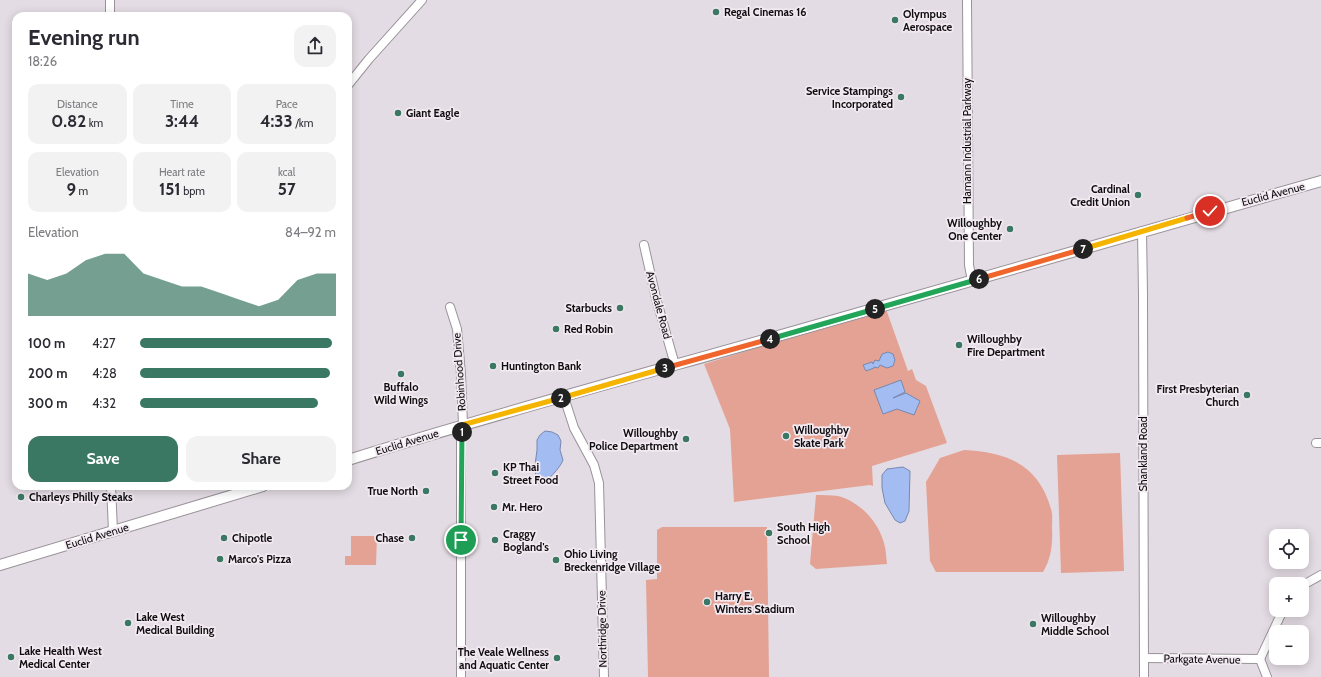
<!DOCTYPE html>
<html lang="en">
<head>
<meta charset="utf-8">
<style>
	:root { --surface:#fff; --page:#f2f2f3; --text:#2b2b33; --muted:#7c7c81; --accent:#3b7863 }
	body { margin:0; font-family:Cabin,sans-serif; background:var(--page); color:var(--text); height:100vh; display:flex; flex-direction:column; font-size:15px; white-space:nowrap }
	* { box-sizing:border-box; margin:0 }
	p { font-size:13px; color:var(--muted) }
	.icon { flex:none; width:22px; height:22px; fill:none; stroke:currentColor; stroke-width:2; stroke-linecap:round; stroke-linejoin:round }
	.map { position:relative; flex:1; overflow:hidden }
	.panel { position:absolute; left:12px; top:12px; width:340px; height:478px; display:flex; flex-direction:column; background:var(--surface); border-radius:12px; box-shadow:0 2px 10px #0003 }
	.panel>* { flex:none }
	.controls { position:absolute; left:1269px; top:529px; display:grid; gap:8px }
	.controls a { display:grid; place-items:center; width:40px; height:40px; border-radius:8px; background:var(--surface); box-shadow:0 2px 10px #0003; font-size:20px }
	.pin { position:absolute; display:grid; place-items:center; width:34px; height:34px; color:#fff; margin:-17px; border:2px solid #fff; border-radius:50%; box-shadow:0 1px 4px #0007 }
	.km { position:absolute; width:20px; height:20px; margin:-10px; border-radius:50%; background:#222; color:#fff; font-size:11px; line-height:20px; text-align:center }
	.round { display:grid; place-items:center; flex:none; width:42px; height:42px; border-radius:12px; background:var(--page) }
	.head { display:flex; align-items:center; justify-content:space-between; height:68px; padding:0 16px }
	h1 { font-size:22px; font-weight:800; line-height:30px }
	.stats { display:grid; grid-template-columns:repeat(3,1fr); gap:6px; height:68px; padding:4px 16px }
	.stats div { display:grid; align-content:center; border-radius:10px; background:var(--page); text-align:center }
	.stats b { font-size:17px; font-weight:800 }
	.stats small { font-size:11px; font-weight:400 }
	.stats p { font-size:11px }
	.chart { height:112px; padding:8px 16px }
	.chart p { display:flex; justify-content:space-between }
	.chart svg { width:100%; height:72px; margin-top:4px; fill:var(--accent); opacity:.7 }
	.button { display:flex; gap:8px; margin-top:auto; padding:8px 16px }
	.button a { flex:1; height:46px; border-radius:12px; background:var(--accent); color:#fff; font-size:16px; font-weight:800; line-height:46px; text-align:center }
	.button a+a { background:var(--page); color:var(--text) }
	ul { padding:0 16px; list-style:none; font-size:13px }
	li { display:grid; grid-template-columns:64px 48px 1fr; align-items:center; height:30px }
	li i { height:10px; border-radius:5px; background:var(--accent) }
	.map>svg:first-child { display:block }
</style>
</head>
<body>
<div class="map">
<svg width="1321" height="677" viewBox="0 0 1321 677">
	<rect width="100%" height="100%" fill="#e4dce4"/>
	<g fill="#e3a293">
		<polygon points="886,309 908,371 912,369 916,380 926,386 947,443 872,466 873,486 870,485 734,502 730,429 704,364"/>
		<path d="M964,450C1007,452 1039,465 1051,509C1053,515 1052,522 1052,528C1053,544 1051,559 1043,572H936L930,561L926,482L940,458Z"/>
		<polygon points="1120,453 1124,571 1061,573 1057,455"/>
		<path d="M816,495C823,495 831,495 838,496C860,502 878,521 884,543C886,549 886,557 887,564L816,569L810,564Z"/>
		<polygon points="662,527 767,527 769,677 648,677 646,580 657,579 657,530"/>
		<polygon points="351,536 377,536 376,565 345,565 345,556 351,556"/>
	</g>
	<g fill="#a3bdf3" stroke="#7788af">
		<polygon points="888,352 893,354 895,360 893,366 887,368 880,365 878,368 874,367 874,368 866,371 863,365 872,362 873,364 875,360 879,361 882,354"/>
		<polygon points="901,380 905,392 893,398 906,393 920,401 914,415 897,409 883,414 874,390"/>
		<path d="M545,431L552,432L558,435L561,441L560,450L563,460C560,468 548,481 540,484L536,482L535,465L537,450V440L540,435Z"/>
		<polygon points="903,467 910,471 909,511 905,521 900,523 895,520 885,503 882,488 882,475 887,469"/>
	</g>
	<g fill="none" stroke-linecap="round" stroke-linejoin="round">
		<defs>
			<g id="minor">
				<polyline points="967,0 969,265 972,281"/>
				<polyline points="110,16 110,0"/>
				<polyline points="348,85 369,59 422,0"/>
				<polyline points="1142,231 1143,294 1144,677"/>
				<polyline points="644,245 656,298 675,365"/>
				<polyline points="450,307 457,329 461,374 463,425 461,439 461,677"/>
				<polyline points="564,397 574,428 594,465 599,483 604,677"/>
				<polyline points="1316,443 1321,443"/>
				<polyline points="111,486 113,531"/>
				<polyline points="1302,587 1305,584 1321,575"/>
				<polyline points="1144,658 1260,659"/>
				<polyline points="1260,659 1283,610"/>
				<polyline points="1260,659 1267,677"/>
			</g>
			<g id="major">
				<path d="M348,460C507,410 667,368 827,322C992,276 1156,227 1321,181"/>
				<polyline points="0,565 263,486"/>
			</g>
		</defs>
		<use href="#minor" stroke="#9a9299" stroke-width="10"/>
		<use href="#major" stroke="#9a9299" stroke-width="12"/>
		<use href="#minor" stroke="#fff" stroke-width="8"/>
		<use href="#major" stroke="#fff" stroke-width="10"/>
	</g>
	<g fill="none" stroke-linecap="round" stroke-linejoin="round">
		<defs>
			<polyline id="split-1" points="461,540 462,432"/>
			<polyline id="split-2" points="462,432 462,425 561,398"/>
			<polyline id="split-3" points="561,398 665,368"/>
			<polyline id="split-4" points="665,368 770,339"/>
			<polyline id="split-5" points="770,339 875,309"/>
			<polyline id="split-6" points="875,309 979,279"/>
			<polyline id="split-7" points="979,279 1083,249"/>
			<polyline id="split-8" points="1083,249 1187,218"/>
			<polyline id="split-9" points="1187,218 1210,211"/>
		</defs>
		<use href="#split-1" stroke="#fff" stroke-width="8"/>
		<use href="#split-2" stroke="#fff" stroke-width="8"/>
		<use href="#split-3" stroke="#fff" stroke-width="8"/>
		<use href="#split-4" stroke="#fff" stroke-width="8"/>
		<use href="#split-5" stroke="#fff" stroke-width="8"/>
		<use href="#split-6" stroke="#fff" stroke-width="8"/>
		<use href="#split-7" stroke="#fff" stroke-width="8"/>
		<use href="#split-8" stroke="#fff" stroke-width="8"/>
		<use href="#split-9" stroke="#fff" stroke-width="8"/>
		<use href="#split-1" stroke="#22a559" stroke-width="5"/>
		<use href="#split-2" stroke="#f5b400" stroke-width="5"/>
		<use href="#split-3" stroke="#f5b400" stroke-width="5"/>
		<use href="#split-4" stroke="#f0652b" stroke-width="5"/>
		<use href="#split-5" stroke="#22a559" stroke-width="5"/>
		<use href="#split-6" stroke="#22a559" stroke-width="5"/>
		<use href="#split-7" stroke="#f0652b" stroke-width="5"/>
		<use href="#split-8" stroke="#f5b400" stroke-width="5"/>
		<use href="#split-9" stroke="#f0652b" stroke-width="5"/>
	</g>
	<g fill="#3b7863" stroke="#f2e9f1" stroke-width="1.5">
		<circle cx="716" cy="12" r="4"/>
		<circle cx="895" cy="20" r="4"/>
		<circle cx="901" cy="97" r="4"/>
		<circle cx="398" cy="113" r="4"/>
		<circle cx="1138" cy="195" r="4"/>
		<circle cx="1010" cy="229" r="4"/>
		<circle cx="620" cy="308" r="4"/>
		<circle cx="556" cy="329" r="4"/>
		<circle cx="959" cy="345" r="4"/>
		<circle cx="493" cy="366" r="4"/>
		<circle cx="401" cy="374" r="4"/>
		<circle cx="1247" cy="395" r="4"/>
		<circle cx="786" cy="436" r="4"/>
		<circle cx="686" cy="439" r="4"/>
		<circle cx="495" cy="473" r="4"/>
		<circle cx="426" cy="491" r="4"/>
		<circle cx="21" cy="497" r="4"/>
		<circle cx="494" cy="507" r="4"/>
		<circle cx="769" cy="533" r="4"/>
		<circle cx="224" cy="538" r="4"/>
		<circle cx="412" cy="538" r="4"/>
		<circle cx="495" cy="540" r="4"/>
		<circle cx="220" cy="559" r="4"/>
		<circle cx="556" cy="560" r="4"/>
		<circle cx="707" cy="602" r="4"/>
		<circle cx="128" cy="623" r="4"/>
		<circle cx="1033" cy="624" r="4"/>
		<circle cx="11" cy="657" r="4"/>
		<circle cx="557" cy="658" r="4"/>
	</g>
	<g text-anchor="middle" stroke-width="3.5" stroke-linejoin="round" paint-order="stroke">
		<g font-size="11" font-weight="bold" fill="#0f0d0f" stroke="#f2e9f1" text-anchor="start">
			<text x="724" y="16">Regal Cinemas 16</text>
			<text x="903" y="18">Olympus<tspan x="903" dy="13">Aerospace</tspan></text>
			<text x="893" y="95" text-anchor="end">Service Stampings<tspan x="893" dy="13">Incorporated</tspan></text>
			<text x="406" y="117">Giant Eagle</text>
			<text x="1130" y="193" text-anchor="end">Cardinal<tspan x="1130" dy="13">Credit Union</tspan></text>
			<text x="1002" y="227" text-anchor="end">Willoughby<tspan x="1002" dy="13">One Center</tspan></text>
			<text x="612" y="312" text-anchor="end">Starbucks</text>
			<text x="564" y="333">Red Robin</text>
			<text x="967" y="343">Willoughby<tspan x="967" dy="13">Fire Department</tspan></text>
			<text x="501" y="370">Huntington Bank</text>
			<text x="401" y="391" text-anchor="middle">Buffalo<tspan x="401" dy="13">Wild Wings</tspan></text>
			<text x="1239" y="393" text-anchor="end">First Presbyterian<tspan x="1239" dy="13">Church</tspan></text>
			<text x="794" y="434">Willoughby<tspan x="794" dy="13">Skate Park</tspan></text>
			<text x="678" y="437" text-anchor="end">Willoughby<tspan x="678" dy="13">Police Department</tspan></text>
			<text x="503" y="471">KP Thai<tspan x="503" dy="13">Street Food</tspan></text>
			<text x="418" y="495" text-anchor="end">True North</text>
			<text x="29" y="501">Charleys Philly Steaks</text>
			<text x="502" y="511">Mr. Hero</text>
			<text x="777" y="531">South High<tspan x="777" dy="13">School</tspan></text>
			<text x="503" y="538">Craggy<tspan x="503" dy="13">Bogland's</tspan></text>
			<text x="232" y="542">Chipotle</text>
			<text x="404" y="542" text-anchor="end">Chase</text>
			<text x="564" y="558">Ohio Living<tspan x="564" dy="13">Breckenridge Village</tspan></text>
			<text x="228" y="563">Marco's Pizza</text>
			<text x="715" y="600">Harry E.<tspan x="715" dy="13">Winters Stadium</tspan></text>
			<text x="136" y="621">Lake West<tspan x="136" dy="13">Medical Building</tspan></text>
			<text x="1041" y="622">Willoughby<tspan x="1041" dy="13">Middle School</tspan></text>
			<text x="19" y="655">Lake Health West<tspan x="19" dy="13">Medical Center</tspan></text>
			<text x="549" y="656" text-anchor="end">The Veale Wellness<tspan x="549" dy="13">and Aquatic Center</tspan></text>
		</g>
		<g font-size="11" fill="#0f0d0f" stroke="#f2e9f1">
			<text transform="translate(967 141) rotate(-90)" y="4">Hamann Industrial Parkway</text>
			<text transform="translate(1273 194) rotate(-15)" y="4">Euclid Avenue</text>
			<text transform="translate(659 305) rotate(75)" y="4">Avondale Road</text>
			<text transform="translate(459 372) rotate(-94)" y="4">Robinhood Drive</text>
			<text transform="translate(407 442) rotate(-17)" y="4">Euclid Avenue</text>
			<text transform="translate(1143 454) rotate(-90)" y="4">Shankland Road</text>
			<text transform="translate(97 536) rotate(-17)" y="4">Euclid Avenue</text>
			<text transform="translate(602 629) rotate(-91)" y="4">Northridge Drive</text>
			<text transform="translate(1202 659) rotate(1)" y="4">Parkgate Avenue</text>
		</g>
	</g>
</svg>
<div class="controls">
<a><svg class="icon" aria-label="locate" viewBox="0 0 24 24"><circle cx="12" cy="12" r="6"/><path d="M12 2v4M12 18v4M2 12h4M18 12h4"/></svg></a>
<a>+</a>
<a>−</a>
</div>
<div class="pin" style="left:461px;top:540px;background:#1e9e55"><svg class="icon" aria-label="arrive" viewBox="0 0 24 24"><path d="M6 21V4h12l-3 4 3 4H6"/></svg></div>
<div class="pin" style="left:1210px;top:211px;background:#d93025"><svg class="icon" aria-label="check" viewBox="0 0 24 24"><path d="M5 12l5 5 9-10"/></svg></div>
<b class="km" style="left:462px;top:432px">1</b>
<b class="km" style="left:561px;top:398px">2</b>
<b class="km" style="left:665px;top:368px">3</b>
<b class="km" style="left:770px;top:339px">4</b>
<b class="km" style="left:875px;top:309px">5</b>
<b class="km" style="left:979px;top:279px">6</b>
<b class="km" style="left:1083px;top:249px">7</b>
<section class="panel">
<div class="head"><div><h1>Evening run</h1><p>18:26</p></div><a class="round"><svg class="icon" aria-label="share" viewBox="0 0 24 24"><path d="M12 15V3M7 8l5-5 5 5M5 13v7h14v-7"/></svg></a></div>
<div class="stats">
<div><p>Distance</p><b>0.82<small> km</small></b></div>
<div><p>Time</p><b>3:44</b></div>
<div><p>Pace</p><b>4:33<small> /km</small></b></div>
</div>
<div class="stats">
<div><p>Elevation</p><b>9<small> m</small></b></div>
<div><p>Heart rate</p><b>151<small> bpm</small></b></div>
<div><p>kcal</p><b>57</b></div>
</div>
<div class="chart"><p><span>Elevation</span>84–92 m</p>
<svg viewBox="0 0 160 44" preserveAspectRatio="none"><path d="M0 44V18L10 22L20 18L30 10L40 6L50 6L60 18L70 22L80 26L90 26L100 30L110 34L120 38L130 34L140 22L150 18L160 18V44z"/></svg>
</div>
<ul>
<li><b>100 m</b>4:27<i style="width:98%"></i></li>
<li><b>200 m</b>4:28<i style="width:97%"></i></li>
<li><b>300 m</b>4:32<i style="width:91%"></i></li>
</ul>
<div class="button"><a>Save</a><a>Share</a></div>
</section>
</div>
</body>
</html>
